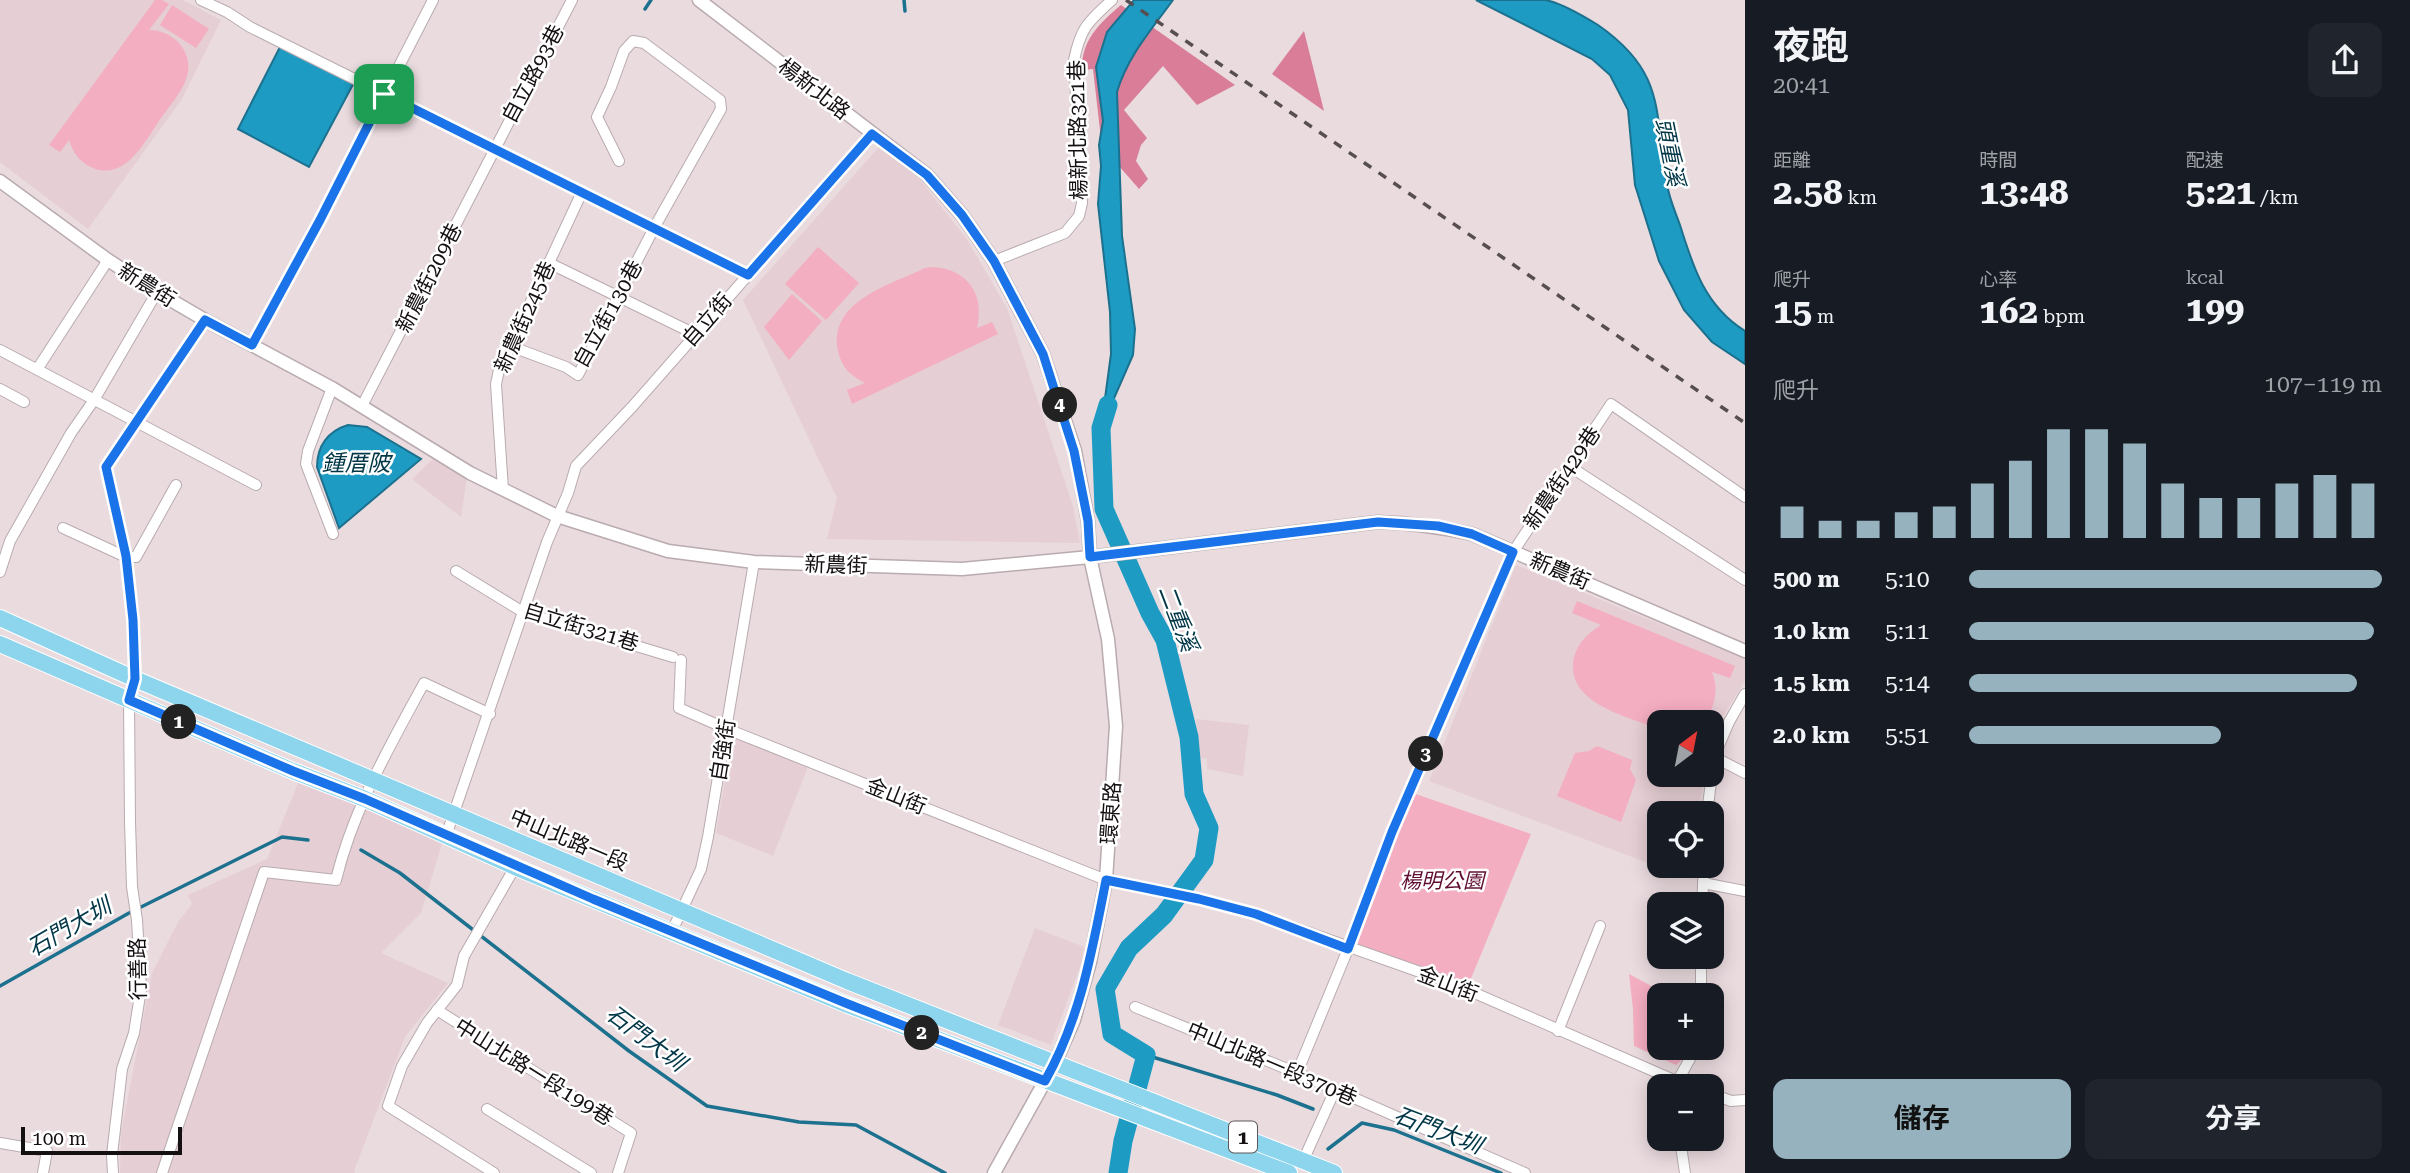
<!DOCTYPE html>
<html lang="zh-TW">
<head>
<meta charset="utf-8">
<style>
	:root { --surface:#171b24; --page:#20242c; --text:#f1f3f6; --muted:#9ea1a6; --accent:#95b2be }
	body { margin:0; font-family:"Roboto Serif","Noto Sans TC",serif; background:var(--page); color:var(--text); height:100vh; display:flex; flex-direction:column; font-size:26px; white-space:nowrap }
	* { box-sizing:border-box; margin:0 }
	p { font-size:23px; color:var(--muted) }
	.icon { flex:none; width:38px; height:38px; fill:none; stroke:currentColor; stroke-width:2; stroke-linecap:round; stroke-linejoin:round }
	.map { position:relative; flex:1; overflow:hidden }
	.side { display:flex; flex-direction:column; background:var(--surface); width:665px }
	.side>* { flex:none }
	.needle { width:46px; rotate:32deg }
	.tools { position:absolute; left:1647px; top:710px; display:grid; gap:14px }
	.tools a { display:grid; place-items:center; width:77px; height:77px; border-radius:14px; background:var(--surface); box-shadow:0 4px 18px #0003; font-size:35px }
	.scale { position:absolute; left:21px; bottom:18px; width:161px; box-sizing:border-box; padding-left:7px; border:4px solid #151012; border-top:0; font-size:19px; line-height:24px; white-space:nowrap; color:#151012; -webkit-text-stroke:5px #fff; paint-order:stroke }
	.pin { position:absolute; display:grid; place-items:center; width:60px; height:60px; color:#fff; margin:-30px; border-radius:14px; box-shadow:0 4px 10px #0006 }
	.km { position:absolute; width:35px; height:35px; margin:-18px; border-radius:50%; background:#222; color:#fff; font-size:19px; line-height:35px; text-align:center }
	.round { display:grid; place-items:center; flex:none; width:74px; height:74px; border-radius:14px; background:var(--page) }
	.overview { display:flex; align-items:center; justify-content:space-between; height:119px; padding:0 28px }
	h1 { font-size:38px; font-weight:700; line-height:52px }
	.figures { display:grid; grid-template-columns:repeat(3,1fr); gap:10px; height:119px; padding:7px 28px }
	.figures div { display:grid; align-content:center }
	.figures b { font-size:35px; font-weight:700 }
	.figures small { font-size:19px; font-weight:400 }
	.figures p { font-size:19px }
	.chart { height:196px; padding:14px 28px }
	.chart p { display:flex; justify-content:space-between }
	.chart svg { width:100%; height:126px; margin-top:7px; stroke:var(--accent); stroke-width:6 }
	.button { display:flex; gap:14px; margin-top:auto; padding:14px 28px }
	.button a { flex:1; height:80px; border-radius:14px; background:var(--accent); color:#111; font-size:28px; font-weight:700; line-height:80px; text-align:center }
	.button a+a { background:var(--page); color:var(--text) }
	ul { padding:0 28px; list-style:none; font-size:23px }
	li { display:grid; grid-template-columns:112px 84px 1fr; align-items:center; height:52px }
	li i { height:18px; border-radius:9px; background:var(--accent) }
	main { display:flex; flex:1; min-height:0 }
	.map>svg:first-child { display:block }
</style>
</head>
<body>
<main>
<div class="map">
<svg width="1745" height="1173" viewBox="0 0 1745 1173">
	<rect width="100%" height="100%" fill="#eadbdf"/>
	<g fill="#e5ced4">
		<polygon points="0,0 183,0 221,20 182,99 88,229 0,162"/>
		<polygon points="879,147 921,181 966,238 1007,308 1073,506 1080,543 827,539 837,498 743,300"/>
		<polygon points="435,457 467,478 461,517 412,479"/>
		<polygon points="1516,565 1745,659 1745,681 1717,726 1712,749 1712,723 1659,723 1659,775 1705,775 1698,814 1659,814 1659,866 1693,866 1691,879 1429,781"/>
		<polygon points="1196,719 1249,725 1243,776 1207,769 1207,759 1198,757"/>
		<polygon points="733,734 809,764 773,856 716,833"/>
		<polygon points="299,781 443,840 421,913 381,953 448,983 405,1037 354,1171 355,1173 120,1173 121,1133 152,973 178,922 192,904 188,895 267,859"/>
		<polygon points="1035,928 1087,948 1051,1045 998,1025"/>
	</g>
	<g fill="#f4aec1">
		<path d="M155,0H162L169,4L149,30C170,29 192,49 188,72C185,89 171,104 161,118C145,141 126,181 93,168C79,162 74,154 69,140L60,152L49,145Z"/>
		<polygon points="172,5 209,29 196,48 160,25"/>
		<polygon points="818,247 859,283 826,320 785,284"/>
		<path d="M933,267C968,269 985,295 977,328L992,322L998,334L852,404L847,390L865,383C850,375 842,368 838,351C828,301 890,285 925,268Z"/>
		<polygon points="792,294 822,321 789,360 764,327"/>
		<path d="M1577,601L1735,666L1730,678L1712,672C1719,689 1715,703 1707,720L1705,723H1659V729C1629,717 1570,704 1573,664C1575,645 1587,634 1601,625L1572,613Z"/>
		<polygon points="1597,746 1632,760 1630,769 1636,780 1621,822 1557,796 1575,753 1589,751"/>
		<polygon points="1410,792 1531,834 1467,988 1348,949"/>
		<polygon points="1629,974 1670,996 1659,996 1659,1048 1688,1048 1687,1055 1676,1065 1634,1046 1633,1009"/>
	</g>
	<g fill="#d97d99">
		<path d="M1121,5L1235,85L1197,105L1163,66L1124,110L1147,138L1141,145L1136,161L1148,179L1139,189C1129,176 1097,146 1100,130L1093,69L1082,70C1081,40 1100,23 1121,5Z"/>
		<polygon points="1304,31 1324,111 1272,74"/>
	</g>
	<g fill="#1d9bc3" stroke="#1b718e" stroke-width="2">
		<path d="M1134,0H1173C1152,29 1127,57 1117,92L1122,236L1135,329L1133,355L1101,428L1111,354L1110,312L1098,204L1101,166L1099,145L1103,121L1096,67L1107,32Z"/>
		<path d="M1476,0C1498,0 1523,0 1545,0C1559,2 1585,17 1598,25C1667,73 1654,112 1667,184C1669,198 1675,211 1680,225C1693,267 1705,306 1745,331V364L1712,342L1684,310L1659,261L1635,185L1628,110L1610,75L1592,59Z"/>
		<polygon points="283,41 357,77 309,167 238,129"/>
		<path d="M348,425L367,427L421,459L339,528L317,467C317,446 328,431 348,425Z"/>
	</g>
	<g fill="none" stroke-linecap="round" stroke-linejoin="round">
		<g stroke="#1b718e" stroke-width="3.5">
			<polyline points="904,0 905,11"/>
			<polyline points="645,9 651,0"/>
			<polyline points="361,850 400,873 629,1051 707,1106 799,1122 856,1125 945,1173"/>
			<polyline points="0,986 129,913 282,837 308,840"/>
			<polyline points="1146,1055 1277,1095 1313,1109"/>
			<polyline points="1328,1149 1362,1123 1394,1130 1501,1173"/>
		</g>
		<polyline stroke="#1d9bc3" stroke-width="19" points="1108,405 1101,428 1104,509 1150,613 1165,640 1189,737 1194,794 1209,828 1204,860 1164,915 1129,948 1105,989 1112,1034 1146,1055 1123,1141 1118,1173"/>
		<defs>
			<g id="minor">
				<polyline points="201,0 227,12 250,27 748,275"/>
				<path d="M994,261L1065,233L1079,216L1082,203L1074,60C1081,27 1088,22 1112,0"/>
				<polyline points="549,263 695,334"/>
				<polyline points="252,345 320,220 433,0"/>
				<polyline points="510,346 566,367 578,375 654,228 721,109 720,100 644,43 633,41 624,51 611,87 597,117 619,161"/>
				<polyline points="0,350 256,485"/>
				<polyline points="38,368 108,260"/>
				<polyline points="332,388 308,451 306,464 333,534"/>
				<polyline points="0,389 24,402"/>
				<polyline points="362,406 572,0"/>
				<polyline points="1569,466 1745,580"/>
				<polyline points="503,490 496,384 499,370 582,192"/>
				<polyline points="63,528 126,557 136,557 176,485"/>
				<polyline points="456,571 523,612 673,657"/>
				<polyline points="0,572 10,541 71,433 94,400 157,292"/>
				<polyline points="681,660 679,708 727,729 1106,880 1199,899 1256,914 1454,984 1690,1087"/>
				<polyline points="1714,757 1745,773"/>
				<polyline points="1707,814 1714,757 1729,722 1745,694"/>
				<polyline points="446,836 547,542 568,493 576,466 632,407 872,134"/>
				<polyline points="1703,883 1745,891"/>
				<polyline points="1702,905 1704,866"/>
				<polyline points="672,931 701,869 708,837 754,562"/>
				<polyline points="1701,996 1701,957"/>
				<polyline points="1135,1007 1297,1073 1525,1173"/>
				<polyline points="437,1010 631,1133 618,1173"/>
				<polyline points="1558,1031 1600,926"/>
				<polyline points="1297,1073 1348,949 1392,833 1513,552 1611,404 1745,497"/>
				<polyline points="1678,1086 1677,1082 1696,1048"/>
				<polyline points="1712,1094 1731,1101 1745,1100"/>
				<polyline points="487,1109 591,1173"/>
				<polyline points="1680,1139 1685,1173"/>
				<polyline points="0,1143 47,1151 43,1173"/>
				<polyline points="1303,1161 1335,1090"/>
				<polyline points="113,1173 112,1155 122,1069 134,1033 141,989 137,920 132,887 130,822 129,700 135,679 133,620 126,557 106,467 205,320"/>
				<path d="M162,1173L264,872L336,880C353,809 390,746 424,683L490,714"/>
				<polyline points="494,1173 388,1106 402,1066 427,1023 457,985 464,956 515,867"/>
			</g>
			<g id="tertiary">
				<polyline points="699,0 927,175 962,215 994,261 1043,354 1075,451 1088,521 1090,557 1108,639 1116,726 1106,880 1090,962 1074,1020 1055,1063 994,1173"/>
				<path d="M0,181L108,260L157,292L205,320L332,388L470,473L557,516L668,551L754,562L962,569L1090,557L1378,522C1410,523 1440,527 1472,534L1745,651"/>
			</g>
			<g id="primary">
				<polyline points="0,618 135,679 847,981 1334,1173"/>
				<polyline points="0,644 293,771 365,799 515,867 848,1005 1289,1173"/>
			</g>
		</defs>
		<use href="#minor" stroke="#b9abaf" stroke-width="12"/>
		<use href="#tertiary" stroke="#b9abaf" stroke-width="15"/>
		<use href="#primary" stroke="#fff" stroke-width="18"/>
		<use href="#minor" stroke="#fff" stroke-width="10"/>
		<use href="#tertiary" stroke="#fff" stroke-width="12"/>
		<use href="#primary" stroke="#8dd4ed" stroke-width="16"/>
		<polyline stroke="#564e50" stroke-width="3.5" stroke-dasharray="9 9" stroke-linecap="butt" points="1126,0 1745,423"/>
	</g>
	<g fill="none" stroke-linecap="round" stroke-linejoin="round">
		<defs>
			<path id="route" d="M384,94L748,275L872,134L927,175L962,215L994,261L1043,354L1074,451L1088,521L1090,557L1378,522L1438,526L1472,534L1513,552L1392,832L1348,949L1256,914L1199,899L1106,880C1092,951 1081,1017 1045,1081L848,1004L593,899L365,799L293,771L129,700L135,679L133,620L126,556L106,467L205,320L252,345L320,220Z"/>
		</defs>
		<use href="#route" stroke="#fff" stroke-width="14"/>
		<use href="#route" stroke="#1a73e8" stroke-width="9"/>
	</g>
	<g text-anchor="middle" stroke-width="5" stroke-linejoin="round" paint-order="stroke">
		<rect fill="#fff" stroke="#5b5859" stroke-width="2" x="1229" y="1121.5" width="28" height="31" rx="5"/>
		<g font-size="19" font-weight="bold" fill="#151012">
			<text x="1243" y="1144">1</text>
		</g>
		<g font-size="21" fill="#151012" stroke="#fff">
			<text transform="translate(533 74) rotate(-62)" y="7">自立路93巷</text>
			<text transform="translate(814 89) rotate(38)" y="7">楊新北路</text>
			<text transform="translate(1078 130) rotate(-91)" y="7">楊新北路321巷</text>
			<text transform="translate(429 278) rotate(-63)" y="7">新農街209巷</text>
			<text transform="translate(147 285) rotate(32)" y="7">新農街</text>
			<text transform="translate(608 314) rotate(-61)" y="7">自立街130巷</text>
			<text transform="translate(525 317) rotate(-66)" y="7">新農街245巷</text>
			<text transform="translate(707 320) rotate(-49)" y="7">自立街</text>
			<text transform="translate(1562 478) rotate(-56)" y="7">新農街429巷</text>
			<text transform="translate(836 565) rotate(2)" y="7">新農街</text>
			<text transform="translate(1560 571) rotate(23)" y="7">新農街</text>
			<text transform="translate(581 627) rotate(17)" y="7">自立街321巷</text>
			<text transform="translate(723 750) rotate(-81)" y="7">自強街</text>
			<text transform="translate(896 796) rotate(22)" y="7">金山街</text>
			<text transform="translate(1111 813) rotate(-86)" y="7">環東路</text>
			<text transform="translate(569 840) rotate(23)" y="7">中山北路一段</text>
			<text transform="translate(138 969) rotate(-91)" y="7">行善路</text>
			<text transform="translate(1448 984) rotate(21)" y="7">金山街</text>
			<text transform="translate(1272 1064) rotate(23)" y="7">中山北路一段370巷</text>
			<text transform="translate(534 1072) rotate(32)" y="7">中山北路一段199巷</text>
		</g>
		<g font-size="21" font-style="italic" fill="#600d31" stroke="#fff">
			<text x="1442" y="888">楊明公園</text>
		</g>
		<g font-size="23" font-style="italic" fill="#013647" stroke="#fff">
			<text transform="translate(1670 152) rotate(79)" y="8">頭重溪</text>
			<text x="356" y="471">鍾厝陂</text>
			<text transform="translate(1178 618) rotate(69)" y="8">二重溪</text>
			<text transform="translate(69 927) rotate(-30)" y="8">石門大圳</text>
			<text transform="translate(646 1038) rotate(37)" y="8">石門大圳</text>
			<text transform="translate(1438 1130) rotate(21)" y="8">石門大圳</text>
		</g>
	</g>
</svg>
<div class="tools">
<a><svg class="needle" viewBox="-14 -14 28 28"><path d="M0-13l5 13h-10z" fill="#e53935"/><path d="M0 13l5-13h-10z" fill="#9ea1a6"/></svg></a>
<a><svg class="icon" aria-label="locate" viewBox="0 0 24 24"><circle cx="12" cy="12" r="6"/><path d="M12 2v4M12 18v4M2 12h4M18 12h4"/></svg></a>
<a><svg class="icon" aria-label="layers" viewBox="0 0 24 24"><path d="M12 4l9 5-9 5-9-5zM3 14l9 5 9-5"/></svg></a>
<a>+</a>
<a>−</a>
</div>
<div class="scale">100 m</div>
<div class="pin" style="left:384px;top:94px;background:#1e9e55"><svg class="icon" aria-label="arrive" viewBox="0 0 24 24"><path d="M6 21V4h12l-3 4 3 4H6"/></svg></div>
<b class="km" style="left:179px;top:722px">1</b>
<b class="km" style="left:922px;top:1033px">2</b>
<b class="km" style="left:1426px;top:754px">3</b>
<b class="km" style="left:1060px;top:405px">4</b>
</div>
<section class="side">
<div class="overview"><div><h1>夜跑</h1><p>20:41</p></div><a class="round"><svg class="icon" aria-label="share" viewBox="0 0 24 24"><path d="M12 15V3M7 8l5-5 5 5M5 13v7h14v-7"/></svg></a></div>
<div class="figures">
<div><p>距離</p><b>2.58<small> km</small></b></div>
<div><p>時間</p><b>13:48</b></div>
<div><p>配速</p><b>5:21<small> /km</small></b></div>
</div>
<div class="figures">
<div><p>爬升</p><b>15<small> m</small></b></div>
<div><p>心率</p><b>162<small> bpm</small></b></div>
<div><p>kcal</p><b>199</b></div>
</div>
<div class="chart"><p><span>爬升</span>107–119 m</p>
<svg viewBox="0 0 160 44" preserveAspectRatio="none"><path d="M5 44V33M15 44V38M25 44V38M35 44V35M45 44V33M55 44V25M65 44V17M75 44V6M85 44V6M95 44V11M105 44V25M115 44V30M125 44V30M135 44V25M145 44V22M155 44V25"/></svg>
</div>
<ul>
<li><b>500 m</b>5:10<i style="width:100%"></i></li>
<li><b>1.0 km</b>5:11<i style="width:98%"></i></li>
<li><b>1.5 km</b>5:14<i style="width:94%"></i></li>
<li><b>2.0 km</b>5:51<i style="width:61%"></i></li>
</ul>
<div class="button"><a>儲存</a><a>分享</a></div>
</section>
</main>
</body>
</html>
